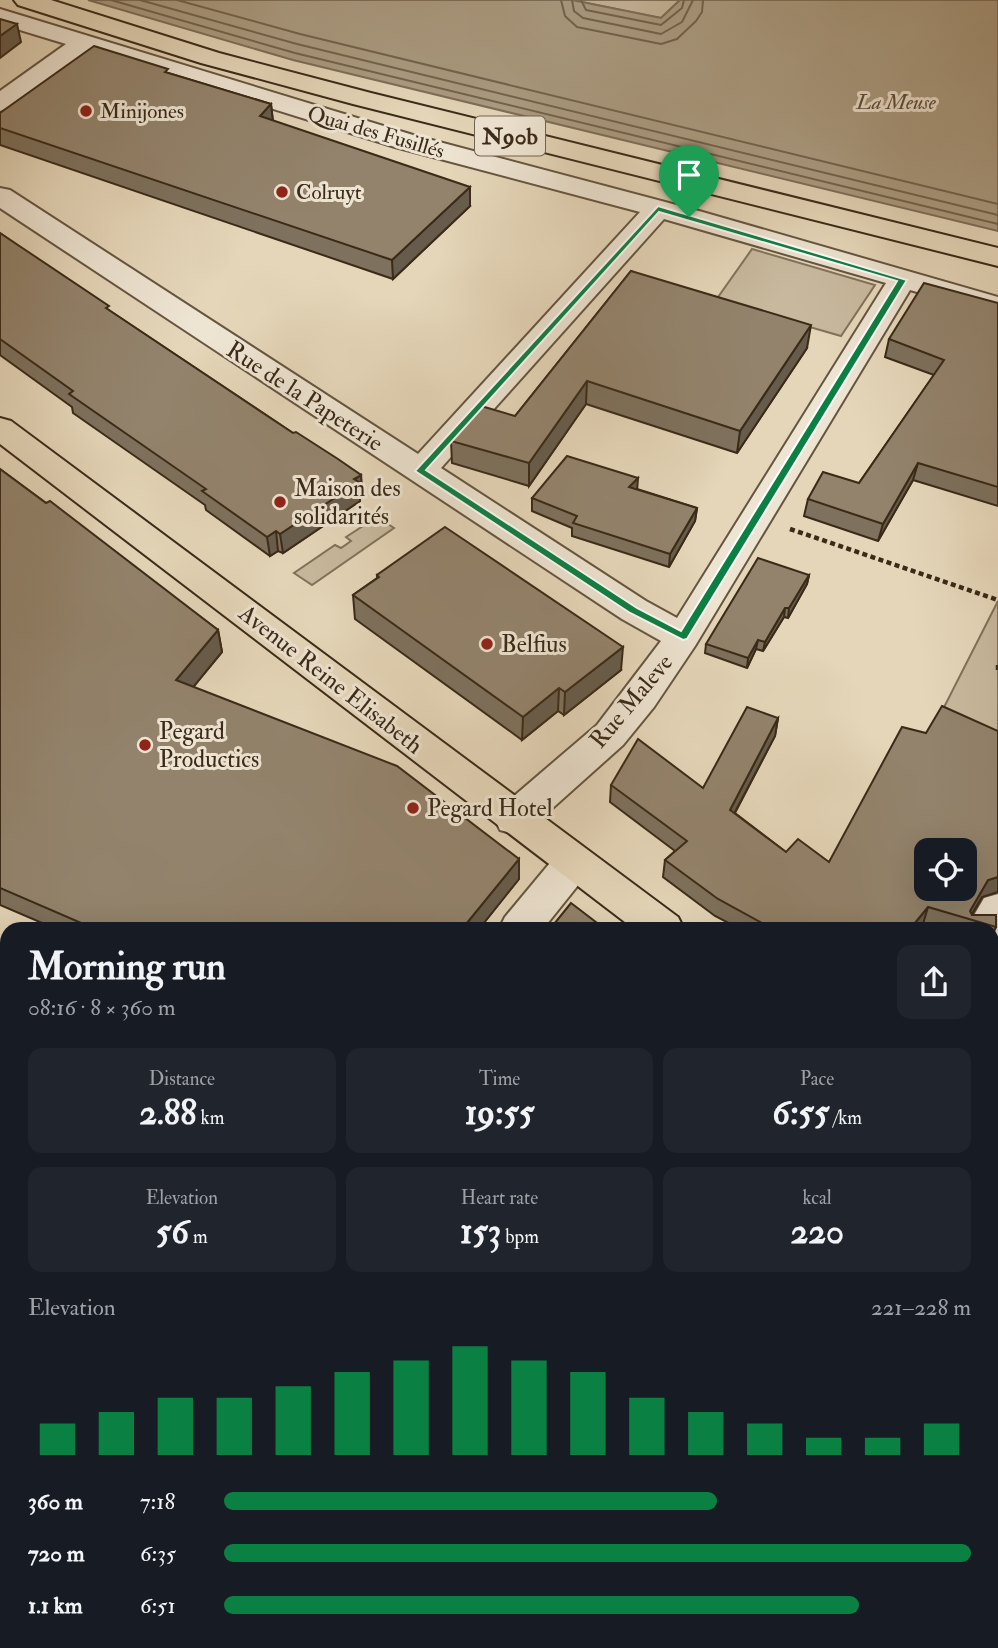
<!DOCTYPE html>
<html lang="en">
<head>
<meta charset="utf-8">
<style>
	:root { --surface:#171b24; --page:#20242c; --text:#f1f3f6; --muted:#9ea1a6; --accent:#0b8043 }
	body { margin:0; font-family:"IM FELL Double Pica",serif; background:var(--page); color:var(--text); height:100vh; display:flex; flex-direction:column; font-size:26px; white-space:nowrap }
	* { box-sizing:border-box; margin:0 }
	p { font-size:23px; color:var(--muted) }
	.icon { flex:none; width:38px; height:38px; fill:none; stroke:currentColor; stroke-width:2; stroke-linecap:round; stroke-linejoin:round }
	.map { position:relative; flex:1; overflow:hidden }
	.details { position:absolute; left:0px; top:922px; width:999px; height:726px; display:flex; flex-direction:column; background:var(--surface); border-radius:21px 21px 0 0; box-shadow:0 7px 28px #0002 }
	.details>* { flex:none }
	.buttons { position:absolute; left:914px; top:838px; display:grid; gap:14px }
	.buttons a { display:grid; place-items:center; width:63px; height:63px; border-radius:14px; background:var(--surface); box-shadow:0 7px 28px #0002; font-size:35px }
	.pin { position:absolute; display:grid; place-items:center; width:60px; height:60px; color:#fff; margin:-72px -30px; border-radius:50% 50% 50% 0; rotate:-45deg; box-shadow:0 0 7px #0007 }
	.pin .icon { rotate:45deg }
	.round { display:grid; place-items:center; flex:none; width:74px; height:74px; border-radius:14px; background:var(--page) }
	.summary { display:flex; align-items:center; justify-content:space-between; height:119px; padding:0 28px }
	h1 { font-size:38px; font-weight:700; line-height:52px }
	.stats { display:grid; grid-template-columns:repeat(3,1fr); gap:10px; height:119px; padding:7px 28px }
	.stats div { display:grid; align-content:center; border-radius:14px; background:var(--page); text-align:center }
	.stats b { font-size:35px; font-weight:700 }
	.stats small { font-size:19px; font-weight:400 }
	.stats p { font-size:19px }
	.chart { height:196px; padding:14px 28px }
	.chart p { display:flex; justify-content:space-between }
	.chart svg { width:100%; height:126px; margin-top:7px; stroke:var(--accent); stroke-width:6 }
	ul { padding:0 28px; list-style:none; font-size:23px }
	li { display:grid; grid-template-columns:112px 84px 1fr; align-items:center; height:52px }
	li i { height:18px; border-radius:9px; background:var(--accent) }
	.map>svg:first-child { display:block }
</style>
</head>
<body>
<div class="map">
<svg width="998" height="1648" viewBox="0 0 998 1648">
	<rect width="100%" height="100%" fill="#e5d6b9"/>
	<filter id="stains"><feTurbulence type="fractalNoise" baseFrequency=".00286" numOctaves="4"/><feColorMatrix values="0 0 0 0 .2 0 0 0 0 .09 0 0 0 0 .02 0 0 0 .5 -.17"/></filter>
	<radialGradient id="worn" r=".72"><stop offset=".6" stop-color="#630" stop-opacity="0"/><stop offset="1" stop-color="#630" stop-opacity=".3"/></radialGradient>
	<g fill="#c8b99e" stroke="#81725b" stroke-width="2">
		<polygon points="572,0 680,0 661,18"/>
		<polygon points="752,249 875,285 841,336 716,300"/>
		<polygon points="377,517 394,528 312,585 294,573 335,545 341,548 351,541 346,537"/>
		<polygon points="998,601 998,745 939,717"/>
	</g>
	<polygon fill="#ab9c82" stroke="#7e6e58" stroke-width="2" points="88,0 572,0 661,18 680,0 998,0 998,231 293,60"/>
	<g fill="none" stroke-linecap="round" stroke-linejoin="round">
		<g stroke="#72634d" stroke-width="2">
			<polyline points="111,0 295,53 998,224"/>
			<polyline points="140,0 297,44 998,215"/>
			<polyline points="177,0 300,34 998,204"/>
			<polyline points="561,0 565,16 577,27 661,44 677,39 696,21 702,12 703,0"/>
			<polyline points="572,0 574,11 583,18 661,34 682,22 693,0"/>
			<polyline points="581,0 586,10 661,25 682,8 684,0"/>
		</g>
		<defs>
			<g id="minor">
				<path d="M0,9L413,135L699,211L998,297V315L910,290L695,646L654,707L623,745L528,830L514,834L500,830L495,819L500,808L597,725L661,641L622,619L0,208V188L10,190L418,454L640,212L395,147L88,51L9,108L0,111V91L66,44L0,24ZM664,219L886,283L677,618L646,601L441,468Z"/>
				<polygon points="573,847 587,852 593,863 587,874 543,929 499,929 505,917 559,852"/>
				<polygon points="998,894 998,942 992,944 992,929 966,929 984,898"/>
				<polygon points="992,1004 998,1006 998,1043 992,1041"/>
				<polygon points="7,1548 7,1606 0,1609 0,1551"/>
			</g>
			<g id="major">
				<polygon points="14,0 51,0 219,53 371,93 998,248 998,266 353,104 201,63 18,5"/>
				<polygon points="0,418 11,421 678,917 684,929 634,929 0,444"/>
				<polygon points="992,1153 998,1155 998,1198 992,1196"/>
			</g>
		</defs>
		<use href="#minor" stroke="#655540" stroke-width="4"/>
		<use href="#major" stroke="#3a2a18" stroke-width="4"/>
		<g stroke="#3a2a18" stroke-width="4.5" stroke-dasharray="5 3.5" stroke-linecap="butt">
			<polyline points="790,529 998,600"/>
			<polyline points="998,665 998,672"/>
		</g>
		<use href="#minor" fill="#eee4d2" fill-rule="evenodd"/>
		<use href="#major" fill="#e5d6b9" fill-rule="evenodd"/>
	</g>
	<g fill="#7e715d" stroke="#3a2a18" stroke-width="2">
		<polygon points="168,73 271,104 273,121 470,206 393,279 0,145 0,128"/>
		<polygon points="0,233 110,311 293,433 361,475 362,494 360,496 360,501 283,553 278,551 270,556 206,510 205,505 73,413 72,407 0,355"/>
		<polygon points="631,271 807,348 737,453 586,404 529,486 452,463 451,441 515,416"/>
		<polygon points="998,303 998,506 913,480 878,541 804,516 808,499 859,483 934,375 885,357 889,339"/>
		<polygon points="0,469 218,630 222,652 193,687 519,859 519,879 479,929 56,929 0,905"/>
		<polygon points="637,489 697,508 695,521 669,567 572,536 572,528 532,511 532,498"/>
		<polygon points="377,575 621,670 564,715 558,711 522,740 355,619 353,595 377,578"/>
		<polygon points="809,575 807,584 788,618 784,617 763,651 756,649 747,668 705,653 706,644"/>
		<polygon points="778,718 775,736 735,813 786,852 982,897 972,914 996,927 992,936 992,929 942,929 923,924 918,929 740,929 715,916 663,877 665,860 675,851 610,802 611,785 703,788"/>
		<polygon points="998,939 998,989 992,986 992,947"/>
		<polygon points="992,1224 998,1229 998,1327 992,1323"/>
	</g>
	<g fill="#675c4c" stroke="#3a2a18" stroke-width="2">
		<polygon points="17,24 21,42 0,58 0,36"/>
		<polygon points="271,104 273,123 260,116"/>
		<polygon points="470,187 470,206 393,279 392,260"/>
		<polygon points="811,325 807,348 737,453 740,431"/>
		<polygon points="587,381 586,404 529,486 529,463"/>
		<polygon points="918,463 913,480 878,541 883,524"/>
		<polygon points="361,475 362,494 360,496 360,501 283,553 280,534"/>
		<polygon points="638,478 637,492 629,487"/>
		<polygon points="697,508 695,521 669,567 670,554"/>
		<polygon points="276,531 278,551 270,556 267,537"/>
		<polygon points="809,575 807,584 788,618 789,608"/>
		<polygon points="785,608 784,617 763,651 765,642"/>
		<polygon points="218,630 222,652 181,702 176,680"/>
		<polygon points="758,640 756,649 747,668 748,658"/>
		<polygon points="623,647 621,670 564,715 565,692"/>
		<polygon points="559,688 558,711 522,740 523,717"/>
		<polygon points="778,718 775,736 727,827 730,810"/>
		<polygon points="519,859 519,879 479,929 462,929"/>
		<polygon points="998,877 998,892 982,897 969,919 970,911 988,880"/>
		<polygon points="928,907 923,924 918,929 910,929"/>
		<polygon points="7,1498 7,1513 0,1522 0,1506"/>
	</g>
	<g fill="#93836c" stroke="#3a2a18" stroke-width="2" fill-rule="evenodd">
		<polygon points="0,19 17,24 0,36"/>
		<polygon points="94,46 168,69 165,72 271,104 260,116 470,187 392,260 0,128 0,113"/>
		<polygon points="0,233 109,306 106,308 293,433 296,432 338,459 361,475 354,479 359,482 280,534 276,531 267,537 202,491 206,489 69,394 73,391 0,339"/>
		<polygon points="631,271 811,325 740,431 587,381 529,463 451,441 481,406 515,416"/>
		<polygon points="924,283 998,303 998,487 918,463 883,524 808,499 823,472 859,483 944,360 889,339"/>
		<polygon points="567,456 638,478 629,487 697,508 670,554 573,523 577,516 532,498"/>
		<polygon points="0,469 46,503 50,501 218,630 176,680 397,766 519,859 462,929 95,929 0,888"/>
		<polygon points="445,527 623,647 565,692 559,688 523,717 353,595 379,577 377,575"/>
		<polygon points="758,558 809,575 789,608 785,608 765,642 758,640 748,658 706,644"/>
		<path d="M942,706L998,731V877L988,880L970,911L972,915H996V927L928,907L910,929H773L718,899L665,860L687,841L611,785L638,739L703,788L747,707L778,718L730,810L786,852L798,839L829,862L902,727L926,733ZM926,850H964V889H926Z"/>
		<polygon points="571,903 605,929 550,929"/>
		<polygon points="998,939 998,970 992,967 992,947"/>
		<polygon points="992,1224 998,1229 998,1311 992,1307"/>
		<polygon points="4,1390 7,1392 7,1498 0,1506 0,1395"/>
		<polygon points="886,1642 964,1642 975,1648 883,1648"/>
	</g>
	<path fill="#0b8043" stroke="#fff" stroke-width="2" fill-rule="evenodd" d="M658,206L907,280L687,639L683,640L630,613L415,471ZM659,212L897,281L681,631L637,608L426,470Z"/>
	<g fill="#8f2418" stroke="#eee4d2" stroke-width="2.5">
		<circle cx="86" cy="111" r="7"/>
		<circle cx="282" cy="192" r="7"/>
		<circle cx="280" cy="502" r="7"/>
		<circle cx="487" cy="644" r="7"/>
		<circle cx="145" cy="745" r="7"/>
		<circle cx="413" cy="808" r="7"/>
	</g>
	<g text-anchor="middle" stroke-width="6" stroke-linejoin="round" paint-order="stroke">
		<g font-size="21" font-style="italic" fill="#5c4c38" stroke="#eee4d2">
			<text x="896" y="109">La Meuse</text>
		</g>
		<g font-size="21" fill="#3a2a18" stroke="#eee4d2" text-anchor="start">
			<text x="100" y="118">Minijones</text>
			<text x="296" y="199">Colruyt</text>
		</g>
		<g font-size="21" fill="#3a2a18" stroke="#eee4d2">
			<text transform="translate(376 132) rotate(16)" y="7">Quai des Fusillés</text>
		</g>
		<rect fill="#eee4d2" stroke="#706250" stroke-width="2" x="475" y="116.5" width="70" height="39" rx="5"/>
		<g font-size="23" font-weight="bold" fill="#3a2a18">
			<text x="510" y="144">N90b</text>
		</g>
		<g font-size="24" fill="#3a2a18" stroke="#eee4d2">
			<text transform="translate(305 396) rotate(33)" y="8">Rue de la Papeterie</text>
			<text transform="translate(331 679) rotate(38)" y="8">Avenue Reine Elisabeth</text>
			<text transform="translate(631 701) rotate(-50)" y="8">Rue Maleve</text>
		</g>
		<g font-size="24" fill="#3a2a18" stroke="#eee4d2" text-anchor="start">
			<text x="294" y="496">Maison des<tspan x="294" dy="28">solidarités</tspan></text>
			<text x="501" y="652">Belfius</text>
			<text x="159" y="739">Pegard<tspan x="159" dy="28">Productics</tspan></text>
			<text x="427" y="816">Pegard Hotel</text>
		</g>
	</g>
	<rect width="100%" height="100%" filter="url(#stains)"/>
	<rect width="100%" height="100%" fill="url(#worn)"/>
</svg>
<div class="buttons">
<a><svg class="icon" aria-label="locate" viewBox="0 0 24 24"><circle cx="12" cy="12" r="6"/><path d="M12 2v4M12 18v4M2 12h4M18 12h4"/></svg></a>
</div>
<div class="pin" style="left:689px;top:217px;background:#1e9e55"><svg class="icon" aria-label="arrive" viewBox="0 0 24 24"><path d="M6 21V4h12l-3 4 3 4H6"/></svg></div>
<section class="details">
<div class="summary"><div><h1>Morning run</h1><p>08:16 · 8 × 360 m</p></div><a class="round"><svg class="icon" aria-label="share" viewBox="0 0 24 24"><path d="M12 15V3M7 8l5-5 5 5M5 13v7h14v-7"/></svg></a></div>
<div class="stats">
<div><p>Distance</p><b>2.88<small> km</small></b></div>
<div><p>Time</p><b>19:55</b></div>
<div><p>Pace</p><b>6:55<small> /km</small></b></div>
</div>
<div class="stats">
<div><p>Elevation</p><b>56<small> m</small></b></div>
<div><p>Heart rate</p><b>153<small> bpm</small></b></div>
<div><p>kcal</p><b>220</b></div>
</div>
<div class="chart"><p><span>Elevation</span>221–228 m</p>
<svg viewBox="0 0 160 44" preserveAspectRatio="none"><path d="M5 44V33M15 44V29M25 44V24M35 44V24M45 44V20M55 44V15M65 44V11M75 44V6M85 44V11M95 44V15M105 44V24M115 44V29M125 44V33M135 44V38M145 44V38M155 44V33"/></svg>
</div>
<ul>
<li><b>360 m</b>7:18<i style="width:66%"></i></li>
<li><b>720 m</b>6:35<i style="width:100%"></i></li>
<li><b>1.1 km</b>6:51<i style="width:85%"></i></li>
</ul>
</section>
</div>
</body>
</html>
